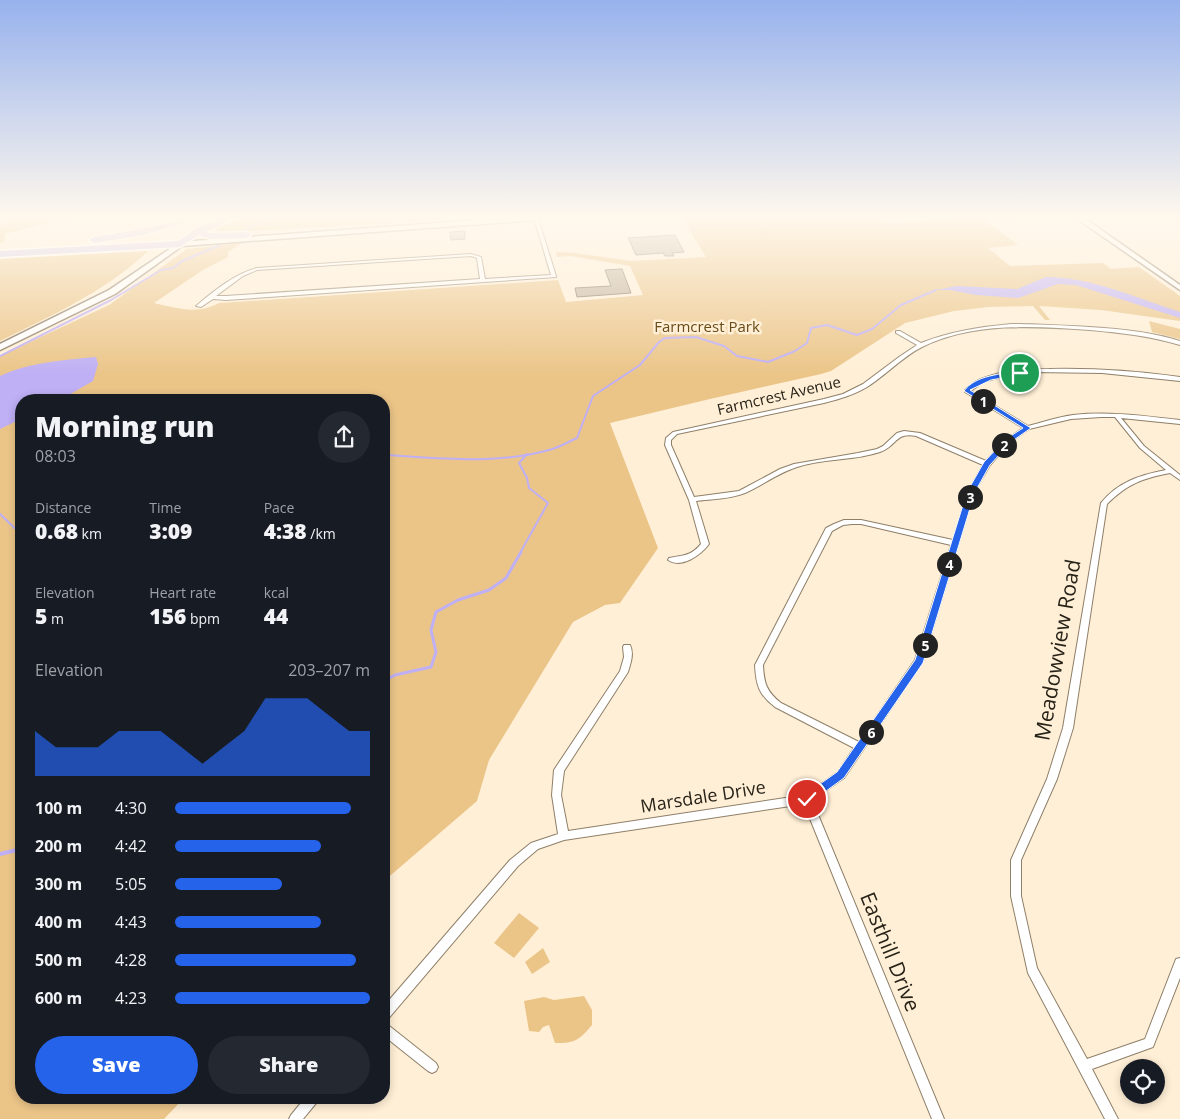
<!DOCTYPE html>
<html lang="en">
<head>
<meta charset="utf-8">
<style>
	:root { --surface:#171b24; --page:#242831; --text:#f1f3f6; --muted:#9ea1a6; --accent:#2563eb }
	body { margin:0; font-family:"Open Sans",sans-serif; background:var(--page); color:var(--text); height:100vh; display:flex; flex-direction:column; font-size:19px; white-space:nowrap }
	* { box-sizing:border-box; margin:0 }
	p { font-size:16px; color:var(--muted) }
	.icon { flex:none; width:28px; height:28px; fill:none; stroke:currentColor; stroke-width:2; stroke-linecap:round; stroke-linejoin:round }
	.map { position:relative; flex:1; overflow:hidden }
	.details { position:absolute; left:15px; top:394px; width:375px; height:710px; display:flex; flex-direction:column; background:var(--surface); border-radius:20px; box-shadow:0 2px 8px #0003 }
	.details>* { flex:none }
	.tools { position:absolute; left:1120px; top:1059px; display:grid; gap:10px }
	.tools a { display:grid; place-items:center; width:45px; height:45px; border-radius:50%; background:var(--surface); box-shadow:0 2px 8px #0003; font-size:25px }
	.pin { position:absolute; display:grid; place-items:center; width:42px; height:42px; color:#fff; margin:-21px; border:2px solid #fff; border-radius:50%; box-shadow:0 1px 5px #0007 }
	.km { position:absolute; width:25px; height:25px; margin:-12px; border-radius:50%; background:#222; color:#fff; font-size:14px; line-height:25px; text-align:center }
	.round { display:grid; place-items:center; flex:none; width:52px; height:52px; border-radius:26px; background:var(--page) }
	.overview { display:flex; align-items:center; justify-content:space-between; height:85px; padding:0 20px }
	h1 { font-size:28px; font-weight:800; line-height:38px }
	.stats { display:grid; grid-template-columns:repeat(3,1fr); gap:8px; height:85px; padding:5px 20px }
	.stats div { display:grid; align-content:center }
	.stats b { font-size:21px; font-weight:800 }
	.stats small { font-size:14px; font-weight:400 }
	.stats p { font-size:14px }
	.chart { height:140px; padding:10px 20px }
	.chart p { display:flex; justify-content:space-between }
	.chart svg { width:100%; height:90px; margin-top:5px; fill:var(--accent); opacity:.7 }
	.primary-button { display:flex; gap:10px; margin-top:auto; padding:10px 20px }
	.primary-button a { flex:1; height:58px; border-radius:30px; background:var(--accent); color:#fff; font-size:20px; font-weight:800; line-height:58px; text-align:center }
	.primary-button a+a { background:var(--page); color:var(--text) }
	ul { padding:0 20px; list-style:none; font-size:16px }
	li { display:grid; grid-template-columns:80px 60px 1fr; align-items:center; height:38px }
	li i { height:12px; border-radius:6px; background:var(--accent) }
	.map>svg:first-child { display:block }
</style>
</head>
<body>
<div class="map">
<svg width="1180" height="1119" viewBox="0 0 1180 1119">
	<rect width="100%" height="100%" fill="#ffefd6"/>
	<g fill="#ebc588">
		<polygon points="9,218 68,218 5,234 4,242 0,243 0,227"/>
		<polygon points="245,218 439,218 439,220 219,233 215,228"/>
		<path d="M682,218H881L886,223L965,218H1015L986,221L1018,245L988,248L1010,266L1103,263L1111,269L1139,267L1180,296V321L1101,310L1039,306L1050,320H1045L1033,306L988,307L954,311L905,323L831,371L821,374L710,399L610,423L658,548L620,603L605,605L573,622L489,760L477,801L384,881V400H21V1098H184L164,1119H0V356L109,305L187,249L242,243L228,252V257L203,270L154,303C177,308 197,315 219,303L558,280L566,302L643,295L630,266L571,256L557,257L556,252L574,253L632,261L706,257Z"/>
		<path d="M148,251C106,291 53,315 0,341V259Z"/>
		<polygon points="1149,321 1180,329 1180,339 1152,332"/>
		<polygon points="519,913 539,928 514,958 494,943"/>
		<polygon points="543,948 550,962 532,974 525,962"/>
		<path d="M584,996L592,1010V1025C580,1039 575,1044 555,1043L549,1025L543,1027L539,1032L529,1031L524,1001L544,997L554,1000Z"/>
	</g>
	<g fill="#bfaff5">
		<path d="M1046,277C1091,277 1137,298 1180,312V318L1076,285L1058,284L1018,298L976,295L950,290H936L957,286L1017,289Z"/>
		<path d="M96,357L98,364L93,381L60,400H21V419L0,429V376C30,362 64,360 96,357Z"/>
	</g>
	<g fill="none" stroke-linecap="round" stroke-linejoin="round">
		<g stroke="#bfaff5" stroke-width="2">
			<polyline points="244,232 254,225 272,218"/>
			<polyline points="0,356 111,300 161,270 173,268 182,261 220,245"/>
			<path d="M384,455C439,458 495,465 549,450C558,448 568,442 577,438L593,396L640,365L659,342L665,338L696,337L724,346L737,356L768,362L795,351L807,343L811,328L827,325L857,335L872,329L901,305L936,290"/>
			<polyline points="0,514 21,534"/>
			<polyline points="520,553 548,503 529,488 527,478 519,463 527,454"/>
		</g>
		<polyline stroke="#bfaff5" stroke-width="3" points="384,681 395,675 431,667 436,652 431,630 436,612 458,600 489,590 506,578 521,552"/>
		<polyline stroke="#bfaff5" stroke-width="4" points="0,854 21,849"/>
	</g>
	<g fill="#c0b19a" stroke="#81735d">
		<polygon points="465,231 465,239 451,240 450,232"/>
		<polygon points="675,235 684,252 672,253 674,256 665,256 663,253 636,255 628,238"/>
		<polygon points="622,269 631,293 577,297 575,288 611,286 605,270"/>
	</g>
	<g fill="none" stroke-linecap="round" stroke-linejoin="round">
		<defs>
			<g id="street">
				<polygon points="0,218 4,218 0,221"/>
				<path d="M534,218H538L556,276V277L226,300L213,299L201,307L196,306C214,291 234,274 257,268L471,254L481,257L485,279L551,275ZM471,256L477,258L480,279L226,296H216L243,276L257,270Z"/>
				<path d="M1011,324C1042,324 1073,326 1104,328C1130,330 1155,333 1180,341V345C1150,336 1122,333 1090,330C1035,326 973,322 922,347C902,357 886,375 867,387C854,395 839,399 824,403L677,434L671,440V445L694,497L739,491L780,469L794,464L858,453L877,449L883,446L897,433L904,431L920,433L986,461L1006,440L1023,428L965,392V390C970,386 975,381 981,379C1002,370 1027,369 1049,369C1093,368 1137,371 1180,377V381L1102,373L1034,372L1005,376L983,382L971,391L1028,426C1043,422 1058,417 1073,415C1109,411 1144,416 1180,420V424L1121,418L1144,446L1180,475V480L1170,473C1143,478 1127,484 1107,504L1073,728L1057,779L1021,860V896L1037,968L1087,1059L1145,1039L1176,959L1180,958V978L1153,1047L1092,1069L1118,1119H1105L1028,973L1011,896V860L1047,779L1063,728L1101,503C1118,482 1140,475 1166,470L1140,448L1115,417H1101L1071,419L1029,429L1010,442L990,465L974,492L923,661L844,778L812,800L944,1119H932L804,804L564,840L538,849L518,866L388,1019L384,1021V1006L510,860L531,843L558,834L552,795L554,770L620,671L624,657L623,647L624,645H630C634,654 631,662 628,672L564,771L561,795L568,831L805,795L838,772L854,748L775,707C759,695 756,685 755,665L826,528L834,524L844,520H861L953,540L968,492L983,465L916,436C895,432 897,446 880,452C853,461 824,458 797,467C778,473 763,485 745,493C730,499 712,499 696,501L709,544C701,555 681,569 668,560L669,558C684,555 691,556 701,544L689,500L665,445L666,438L673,432L824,399L843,394L863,384L899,357L917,345L896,333V331H900L921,343C951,331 980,327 1011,324ZM852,524H861L951,545L915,660L859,742L781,703C766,691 764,683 763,665L832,531L843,525Z"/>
				<polygon points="384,1023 388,1025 436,1063 438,1067 436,1071 432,1073 428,1071 384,1036"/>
				<polygon points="305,1098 319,1098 317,1102 303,1119 289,1119 291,1115"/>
			</g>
			<g id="secondary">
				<polygon points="507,218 540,218 537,220 182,246 115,294 0,350 0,344 109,290 180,242"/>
				<polygon points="1076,218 1084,218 1180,285 1180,290"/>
			</g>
			<g id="highway">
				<polygon points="187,218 202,218 143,235 94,243 89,240 94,237 143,229"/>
				<polygon points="221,218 234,218 206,232 211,233 246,232 251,235 246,238 211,239 199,235 180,247 0,257 0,251 178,241 200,226"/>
			</g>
		</defs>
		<use href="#street" stroke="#8e7f69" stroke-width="2"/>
		<use href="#secondary" stroke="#8e7f69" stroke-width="3"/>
		<use href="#highway" stroke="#fff" stroke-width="3"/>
		<use href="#street" fill="#fff" fill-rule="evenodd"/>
		<use href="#secondary" fill="#fff" fill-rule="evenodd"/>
		<use href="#highway" fill="#cec5f0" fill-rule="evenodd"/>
	</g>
	<linearGradient id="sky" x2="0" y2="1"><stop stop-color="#97b2ed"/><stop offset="0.58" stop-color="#fff8ed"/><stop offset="1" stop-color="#fff8ed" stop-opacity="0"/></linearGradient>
	<rect width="1180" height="375" fill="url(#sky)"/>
	<path fill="#2563eb" stroke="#fff" d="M1020,371H1022V374L991,380L970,390L1031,428L1011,442L990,465L975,492L923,663L844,778L811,802H803L802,799L803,796L837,772L915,660L967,492L984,462L1006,439L1023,428L964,391C975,375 1002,374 1020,371Z"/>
	<g text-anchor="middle" stroke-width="5" stroke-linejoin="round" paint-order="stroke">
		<g font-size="15" fill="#684b17" stroke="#ffefd6">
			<text x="707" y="332">Farmcrest Park</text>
		</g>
		<g font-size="15" fill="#282319" stroke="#ffefd6">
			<text transform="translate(779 396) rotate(-13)" y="5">Farmcrest Avenue</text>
		</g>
		<g font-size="18" fill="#282319" stroke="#ffefd6">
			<text transform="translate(703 797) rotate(-9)" y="6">Marsdale Drive</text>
		</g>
		<g font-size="21" fill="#282319" stroke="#ffefd6">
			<text transform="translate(1058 650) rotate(-80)" y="7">Meadowview Road</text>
			<text transform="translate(890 952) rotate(68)" y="7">Easthill Drive</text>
		</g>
	</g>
</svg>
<div class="tools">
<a><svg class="icon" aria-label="locate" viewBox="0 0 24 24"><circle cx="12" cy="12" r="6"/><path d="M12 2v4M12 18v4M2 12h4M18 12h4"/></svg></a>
</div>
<div class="pin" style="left:1020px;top:373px;background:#1e9e55"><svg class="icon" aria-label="arrive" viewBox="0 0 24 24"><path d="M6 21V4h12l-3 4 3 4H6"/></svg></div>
<div class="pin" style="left:807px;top:799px;background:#d93025"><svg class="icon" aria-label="check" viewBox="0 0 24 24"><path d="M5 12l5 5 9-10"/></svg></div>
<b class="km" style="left:983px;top:401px">1</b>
<b class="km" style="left:1004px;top:445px">2</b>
<b class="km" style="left:970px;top:497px">3</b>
<b class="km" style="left:949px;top:564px">4</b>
<b class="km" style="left:925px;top:645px">5</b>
<b class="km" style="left:871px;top:732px">6</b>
<section class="details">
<div class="overview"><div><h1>Morning run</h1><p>08:03</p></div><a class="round"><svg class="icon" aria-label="share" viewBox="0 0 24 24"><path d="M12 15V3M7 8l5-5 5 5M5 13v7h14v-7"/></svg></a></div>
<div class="stats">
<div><p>Distance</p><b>0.68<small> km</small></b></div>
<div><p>Time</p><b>3:09</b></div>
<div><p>Pace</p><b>4:38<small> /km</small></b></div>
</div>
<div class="stats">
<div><p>Elevation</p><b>5<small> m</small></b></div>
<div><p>Heart rate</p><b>156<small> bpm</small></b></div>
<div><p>kcal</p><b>44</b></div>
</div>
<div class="chart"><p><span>Elevation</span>203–207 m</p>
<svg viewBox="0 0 160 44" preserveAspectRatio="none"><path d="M0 44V22L10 30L20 30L30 30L40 22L50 22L60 22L70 30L80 38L90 30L100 22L110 6L120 6L130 6L140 14L150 22L160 22V44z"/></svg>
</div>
<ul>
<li><b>100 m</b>4:30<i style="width:90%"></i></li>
<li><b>200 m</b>4:42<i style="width:75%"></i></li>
<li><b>300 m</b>5:05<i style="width:55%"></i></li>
<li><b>400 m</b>4:43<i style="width:75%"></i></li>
<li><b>500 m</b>4:28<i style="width:93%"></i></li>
<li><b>600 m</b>4:23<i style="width:100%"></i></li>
</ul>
<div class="primary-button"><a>Save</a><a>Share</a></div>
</section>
</div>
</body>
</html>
